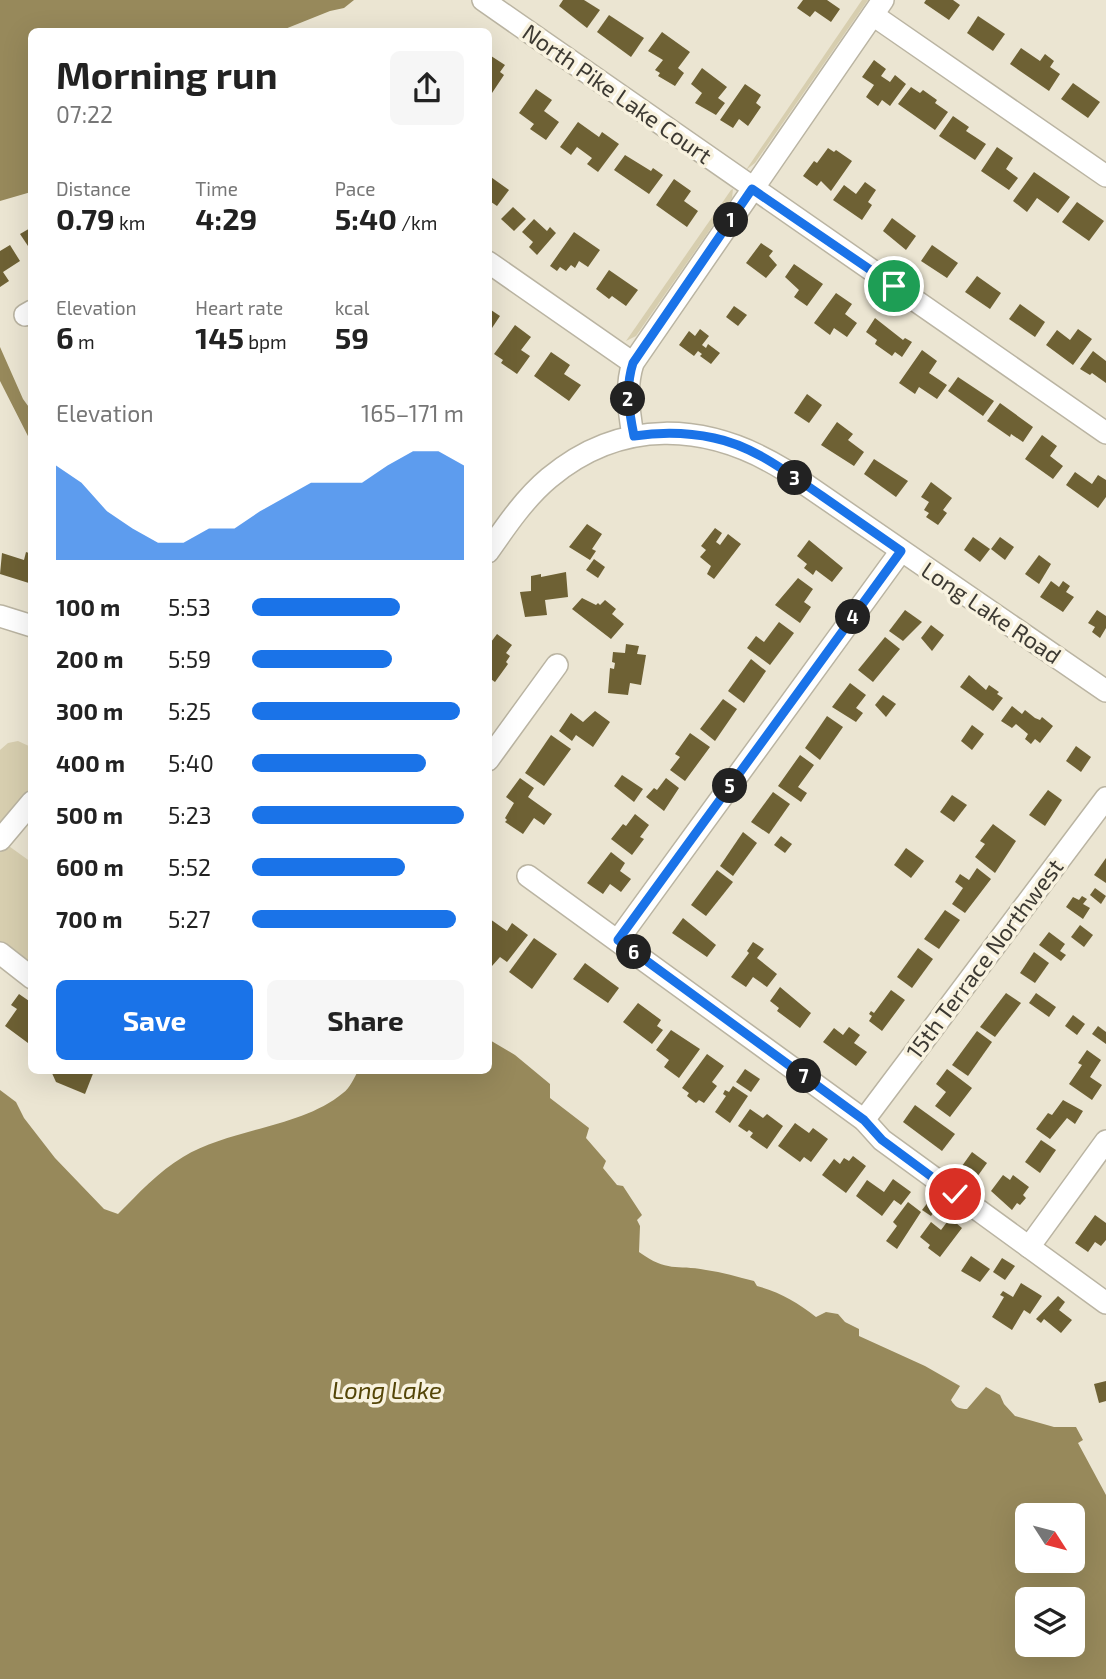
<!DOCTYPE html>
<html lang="en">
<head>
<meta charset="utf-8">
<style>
	:root { --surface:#fff; --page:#f6f6f6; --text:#222; --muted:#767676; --accent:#1a73e8 }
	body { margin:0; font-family:"Exo 2",sans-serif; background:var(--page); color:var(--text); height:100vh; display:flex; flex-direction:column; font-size:26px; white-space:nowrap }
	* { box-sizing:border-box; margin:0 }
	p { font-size:23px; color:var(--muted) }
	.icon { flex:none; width:38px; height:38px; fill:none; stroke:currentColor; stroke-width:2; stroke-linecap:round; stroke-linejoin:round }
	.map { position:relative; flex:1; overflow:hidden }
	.sheet { position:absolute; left:28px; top:28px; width:464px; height:1046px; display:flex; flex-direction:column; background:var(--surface); border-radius:10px; box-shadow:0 7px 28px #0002 }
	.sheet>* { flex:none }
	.needle { width:46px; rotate:126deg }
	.tools { position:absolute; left:1015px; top:1503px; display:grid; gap:14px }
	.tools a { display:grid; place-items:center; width:70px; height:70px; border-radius:10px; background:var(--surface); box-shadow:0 7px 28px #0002; font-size:35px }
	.pin { position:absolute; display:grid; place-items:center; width:60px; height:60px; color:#fff; margin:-30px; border:4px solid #fff; border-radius:50%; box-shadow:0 2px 7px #0007 }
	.km { position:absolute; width:35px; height:35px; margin:-18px; border-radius:50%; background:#222; color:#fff; font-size:19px; line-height:35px; text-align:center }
	.round { display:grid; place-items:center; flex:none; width:74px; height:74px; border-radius:10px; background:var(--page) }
	.overview { display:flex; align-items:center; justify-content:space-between; height:119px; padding:0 28px }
	h1 { font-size:38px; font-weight:700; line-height:52px }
	.figures { display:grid; grid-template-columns:repeat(3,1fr); gap:10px; height:119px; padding:7px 28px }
	.figures div { display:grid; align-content:center }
	.figures b { font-size:30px; font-weight:700 }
	.figures small { font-size:19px; font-weight:400 }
	.figures p { font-size:19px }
	.chart { height:196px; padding:14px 28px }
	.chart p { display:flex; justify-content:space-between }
	.chart svg { width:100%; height:126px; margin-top:7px; fill:var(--accent); opacity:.7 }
	.cta { display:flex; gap:14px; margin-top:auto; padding:14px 28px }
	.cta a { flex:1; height:80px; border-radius:10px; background:var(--accent); color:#fff; font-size:28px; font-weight:700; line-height:80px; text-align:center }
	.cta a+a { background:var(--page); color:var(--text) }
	ul { padding:0 28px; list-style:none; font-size:23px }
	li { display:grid; grid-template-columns:112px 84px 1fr; align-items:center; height:52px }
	li i { height:18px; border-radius:9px; background:var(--accent) }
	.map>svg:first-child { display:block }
</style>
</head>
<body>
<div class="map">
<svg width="1106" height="1679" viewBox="0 0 1106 1679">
	<rect width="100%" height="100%" fill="#ebe5d2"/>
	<g fill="#d7ceaf">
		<polygon points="862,0 868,0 755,163 746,170"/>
		<polygon points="733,189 732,198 636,336 626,341 731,190"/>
		<polygon points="18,741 31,747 31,790 0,828 0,750 8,743"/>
		<polygon points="6,844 31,862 31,961 25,962 0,944 0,852"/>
	</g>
	<g fill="#97895b" fill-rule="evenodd">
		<polygon points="0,0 354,0 344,8 330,11 280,31 32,32 31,192 0,201"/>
		<polygon points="0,347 23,399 31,410 31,442 0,381"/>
		<path d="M488,1039L515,1055L550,1084V1098L589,1128L586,1138L606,1161L603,1168L617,1185L623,1186L642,1215L637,1220L640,1226L639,1252C668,1273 675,1264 706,1270C722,1272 738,1277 754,1281L757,1286C780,1292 797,1302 816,1317L826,1312L838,1314L845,1322L859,1329V1336L925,1366L960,1386L951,1400C955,1407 959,1409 967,1409L986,1387L1000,1395L1004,1404L1015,1416L1054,1427H1076L1083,1440L1078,1443L1106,1495V1679H0V1090L16,1102L24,1118L55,1158L104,1209L118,1214C138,1194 159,1171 183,1157C231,1128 301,1128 343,1093C350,1088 354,1078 358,1071H488ZM1027,1516H1073V1561H1027ZM1027,1600H1073V1645H1027Z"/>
	</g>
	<g fill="#6e6134">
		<polygon points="563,0 584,0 600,10 587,28 559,6"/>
		<polygon points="803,0 827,0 840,9 831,22 815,11 810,17 797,8"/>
		<polygon points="926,0 953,0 960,5 949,20 924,3"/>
		<polygon points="609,15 644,38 631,57 597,32"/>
		<polygon points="978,16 1005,34 993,51 967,33"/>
		<polygon points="662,32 690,52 678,68 684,73 675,86 658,76 660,73 655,70 663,60 648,51"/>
		<polygon points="1021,48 1040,61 1045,54 1054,61 1050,67 1060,74 1049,91 1010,64"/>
		<polygon points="488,54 505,65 500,72 504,75 492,93 488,91"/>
		<polygon points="874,60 886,69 881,76 890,82 895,75 906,84 890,106 882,100 878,106 866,97 874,85 862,77"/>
		<polygon points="702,68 727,87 718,98 725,103 716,115 695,103 702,93 691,84"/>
		<polygon points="1073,83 1100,102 1088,118 1061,99"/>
		<polygon points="745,84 761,95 756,103 761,107 748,126 739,119 733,128 720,120"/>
		<polygon points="911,87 920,93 923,90 937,100 935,103 948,112 935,130 898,104"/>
		<polygon points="536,89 552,100 544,111 559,122 546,140 530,129 534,124 519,113"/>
		<polygon points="953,116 969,127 966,131 986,144 975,160 939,136"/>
		<polygon points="578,122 599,137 602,132 619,144 598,172 587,164 592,158 577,147 571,155 560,147"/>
		<polygon points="997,147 1013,158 1006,169 1018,178 1009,190 981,171"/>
		<polygon points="828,148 834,152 836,150 852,161 831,191 821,181 817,186 803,176 814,161 817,163"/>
		<polygon points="625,155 651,171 653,168 663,175 649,194 614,170"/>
		<polygon points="1034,172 1070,197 1058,213 1037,198 1027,212 1013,201"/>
		<polygon points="488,175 509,190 497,206 488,200"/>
		<polygon points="674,179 691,191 684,201 698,211 687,227 656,205"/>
		<polygon points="865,182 876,190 868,202 872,205 862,220 833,200 844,185 856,194"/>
		<polygon points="1077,202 1104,221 1089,241 1062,222"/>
		<polygon points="513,207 526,219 514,231 501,219"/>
		<polygon points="892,218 916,236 906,250 883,231"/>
		<polygon points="534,219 547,231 550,227 556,233 537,255 529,247 533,242 522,232"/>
		<polygon points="32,227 32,252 20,234"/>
		<polygon points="574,232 600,250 588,267 579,261 575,268 571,265 566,271 560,267 557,271 550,266"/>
		<polygon points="761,243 773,251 769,256 777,265 766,278 746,263"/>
		<polygon points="10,245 20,261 3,272 9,281 0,287 0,251"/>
		<polygon points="932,245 958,263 947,278 921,261"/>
		<polygon points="794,264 823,284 807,306 794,297 799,290 785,277"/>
		<polygon points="609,270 638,290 626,306 612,296 609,299 596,289"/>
		<polygon points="977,276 1001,293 990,309 965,292"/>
		<polygon points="836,293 852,304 845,314 857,323 847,337 834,328 830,335 814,323"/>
		<polygon points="1020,304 1045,322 1035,337 1009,319"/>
		<polygon points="734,306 747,315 738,326 726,317"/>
		<polygon points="488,308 500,316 488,334"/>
		<polygon points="875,318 903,340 905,338 912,342 902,357 895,352 892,356 875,344 877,340 866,332"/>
		<polygon points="515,325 531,337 521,350 530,356 517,374 501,363 503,360 494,354"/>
		<polygon points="700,329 709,336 702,345 706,348 708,344 720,353 711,364 700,356 702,354 698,351 694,356 679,345 689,331 695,336"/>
		<polygon points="1078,329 1092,339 1073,365 1046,345 1057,330 1070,340"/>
		<polygon points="922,350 937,361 929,373 947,385 937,399 919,387 915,394 899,383"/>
		<polygon points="1093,351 1106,361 1106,383 1092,373 1090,375 1080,369"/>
		<polygon points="551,352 570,365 564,374 581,385 569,401 534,376"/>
		<polygon points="958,377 994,401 983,416 948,391"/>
		<polygon points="807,394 822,405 809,423 794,413"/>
		<polygon points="1000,403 1033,427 1023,442 1011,434 1010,437 987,421"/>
		<polygon points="837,422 853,434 848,440 864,452 854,466 821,445"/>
		<polygon points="1042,435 1057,446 1050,456 1063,466 1053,479 1025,459"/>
		<polygon points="874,459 908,481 896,497 864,474"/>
		<polygon points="1075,472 1092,484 1098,475 1106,480 1106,497 1098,508 1066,485"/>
		<polygon points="931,482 952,498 943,510 947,513 938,525 926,517 929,513 924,510 929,502 921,497"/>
		<polygon points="587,524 602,534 592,549 596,551 590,560 569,547"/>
		<polygon points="715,528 722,533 716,542 720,545 728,534 741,544 714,579 707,574 711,566 700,557 706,550 701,546"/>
		<polygon points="973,537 990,549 980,562 964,550"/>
		<polygon points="1000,537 1014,547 1005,560 991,549"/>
		<polygon points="809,540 843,568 832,582 816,570 813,575 804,568 807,564 797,556"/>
		<polygon points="26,552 32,554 32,584 0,574 2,553 24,560"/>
		<polygon points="1039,555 1051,564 1039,584 1025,574"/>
		<polygon points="594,559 605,567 598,578 586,570"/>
		<polygon points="566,572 568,597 545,600 547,615 525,617 520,592 531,591 531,576 541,574 541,577"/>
		<polygon points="798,578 813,589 804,602 811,607 800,623 775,605"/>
		<polygon points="1051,581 1059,587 1063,581 1070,586 1066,592 1074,597 1063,612 1040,597"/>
		<polygon points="582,598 596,605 598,603 600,605 605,600 616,609 612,614 624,624 611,639 572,609"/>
		<polygon points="905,610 922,622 903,641 889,631"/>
		<polygon points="1097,610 1106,616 1106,628 1100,638 1092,632 1095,627 1088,623"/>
		<polygon points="779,622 794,633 770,665 747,648 756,636 764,642"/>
		<polygon points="931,625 944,635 932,651 921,638"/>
		<polygon points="497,634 512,645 506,653 510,656 506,662 508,664 495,682 488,677 488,646"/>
		<polygon points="885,637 900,649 873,682 858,670"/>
		<polygon points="626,644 639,646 637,654 646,655 641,685 630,683 628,695 608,693 610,668 614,669 615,663 612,662 613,652 625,653"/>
		<polygon points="751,659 766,671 744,703 728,691"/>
		<polygon points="969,675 986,690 989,685 999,692 997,694 1003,698 993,711 960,687"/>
		<polygon points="850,683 866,695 856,708 863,713 856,722 832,707"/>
		<polygon points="883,695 896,704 886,717 875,705"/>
		<polygon points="723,699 737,709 715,741 700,729"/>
		<polygon points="1012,706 1022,714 1025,710 1035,718 1040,720 1042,717 1053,726 1040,743 1035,739 1031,744 1025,739 1028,734 1016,724 1012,728 1001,721"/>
		<polygon points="595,711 610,722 593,747 576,735 572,741 559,731 571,713 583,722"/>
		<polygon points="827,716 843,727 820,760 805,748"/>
		<polygon points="972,725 984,734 972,750 961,741"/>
		<polygon points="690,733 710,747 685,781 670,770 680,757 675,754"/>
		<polygon points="551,735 571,749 544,786 525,773"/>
		<polygon points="1076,746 1091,757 1081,772 1066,761"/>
		<polygon points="800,755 814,765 798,787 807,793 801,802 778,786"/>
		<polygon points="622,775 643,789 634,802 614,786"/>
		<polygon points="520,778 534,788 528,797 552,814 544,825 534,818 523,834 505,822 507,820 505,818 514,803 506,797"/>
		<polygon points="666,778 679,788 664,811 646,797 654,788 657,790"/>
		<polygon points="1048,790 1062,800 1045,826 1029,815"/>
		<polygon points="773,792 790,804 769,834 751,822"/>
		<polygon points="952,795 967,805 954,822 940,812"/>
		<polygon points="635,814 649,825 640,837 644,839 632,855 611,839 623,824 626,826"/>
		<polygon points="993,824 1016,841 995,873 975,857 985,844 980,841"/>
		<polygon points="743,832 757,843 733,876 720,866"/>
		<polygon points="781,836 792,844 785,853 774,845"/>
		<polygon points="906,848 924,861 911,878 894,865"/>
		<polygon points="611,852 625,863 620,871 631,879 621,892 610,884 603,894 587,883"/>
		<polygon points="1106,858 1106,883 1094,875"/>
		<polygon points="977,868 991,879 965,913 952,904 963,888 955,882 960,874 969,880"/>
		<polygon points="717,870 733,882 706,916 691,905"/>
		<polygon points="1095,888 1106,896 1101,904 1090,895"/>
		<polygon points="1082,896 1087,899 1083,904 1090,908 1083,919 1066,907 1073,897 1079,900"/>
		<polygon points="945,910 960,920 939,949 924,939"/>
		<polygon points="683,918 716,945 707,957 672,933"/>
		<polygon points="490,919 507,931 512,923 528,935 507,962 500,957 492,966 488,963 488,921"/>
		<polygon points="1080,925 1093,935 1084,947 1071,937"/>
		<polygon points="1049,932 1065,944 1060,951 1066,955 1061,961 1039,945"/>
		<polygon points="534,938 557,954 532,989 509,972"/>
		<polygon points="753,942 764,949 757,958 777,974 767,987 753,977 746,987 731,977 749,953 747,951"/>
		<polygon points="918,948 933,959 912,988 897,977"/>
		<polygon points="1034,952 1049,963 1035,983 1020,973"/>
		<polygon points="585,963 619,988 608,1003 573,979"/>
		<polygon points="780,987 811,1013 800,1028 777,1011 779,1008 770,1001"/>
		<polygon points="891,990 905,1000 882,1031 869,1021 872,1016 869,1014 871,1011 874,1013"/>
		<polygon points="1006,993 1021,1003 995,1037 980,1027"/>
		<polygon points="1036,993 1056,1007 1049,1017 1029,1003"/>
		<polygon points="19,994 32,1003 32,1038 28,1043 5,1026 17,1009 11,1005"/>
		<polygon points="638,1003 661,1020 657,1026 663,1030 652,1044 623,1022"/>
		<polygon points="1073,1015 1085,1024 1077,1035 1065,1026"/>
		<polygon points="1098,1026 1106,1032 1106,1044 1092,1034"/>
		<polygon points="849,1027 860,1035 854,1043 867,1052 856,1066 823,1042 834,1028 843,1035"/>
		<polygon points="671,1030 700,1049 679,1078 664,1067 669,1060 656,1050"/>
		<polygon points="977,1031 992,1042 968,1076 952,1065"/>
		<polygon points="1087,1050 1101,1060 1090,1077 1102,1085 1092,1100 1069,1084 1082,1065 1078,1063"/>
		<polygon points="707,1054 724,1066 712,1082 717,1086 704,1103 699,1100 696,1103 687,1096 689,1093 682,1088"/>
		<polygon points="745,1069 760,1079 751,1092 736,1082"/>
		<polygon points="947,1069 972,1088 950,1117 935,1106 946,1092 936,1084"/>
		<polygon points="51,1071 94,1071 85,1094 56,1082"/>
		<polygon points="733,1086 748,1096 730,1123 715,1112 726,1096 723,1094 725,1090 729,1092"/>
		<polygon points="1063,1100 1083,1111 1075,1124 1067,1118 1050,1139 1036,1129 1048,1113 1052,1115"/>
		<polygon points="915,1105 955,1134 942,1151 903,1122"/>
		<polygon points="750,1109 763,1118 767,1114 783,1126 767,1149 750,1137 753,1133 749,1130 747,1132 738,1126"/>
		<polygon points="795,1123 809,1133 813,1128 828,1139 811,1162 804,1157 800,1162 778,1146"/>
		<polygon points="1041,1140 1056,1150 1040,1173 1025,1162"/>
		<polygon points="972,1152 987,1163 977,1177 962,1166"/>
		<polygon points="853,1156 866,1166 846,1193 822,1175 834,1159 840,1164 844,1158 849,1161"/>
		<polygon points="1003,1175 1010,1180 1013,1175 1029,1187 1023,1195 1026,1198 1020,1205 1017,1203 1012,1210 991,1191"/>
		<polygon points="893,1179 911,1192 901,1205 894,1200 882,1216 856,1196 867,1180 884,1192"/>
		<polygon points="929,1201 937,1207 931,1216 922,1210"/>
		<polygon points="908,1202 921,1212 897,1249 886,1241 897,1226 893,1222"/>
		<polygon points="1095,1215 1106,1223 1106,1240 1101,1246 1095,1242 1088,1252 1075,1243"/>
		<polygon points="950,1218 962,1228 940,1257 928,1248 930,1245 920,1237 931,1222 941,1230"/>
		<polygon points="971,1256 990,1269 980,1282 961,1271"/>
		<polygon points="1002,1258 1015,1266 1005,1280 993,1272"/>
		<polygon points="1021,1283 1042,1296 1030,1314 1024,1310 1012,1330 992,1317 1004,1297 1000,1295 1003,1291 1013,1297"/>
		<polygon points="1058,1296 1065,1302 1059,1310 1072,1320 1061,1333 1044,1319 1041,1323 1036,1319"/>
		<polygon points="1106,1381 1106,1401 1099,1403 1094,1384"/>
	</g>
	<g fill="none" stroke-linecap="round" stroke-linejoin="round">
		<defs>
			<g id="minor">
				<polyline points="483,0 1106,433"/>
				<polyline points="873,15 1106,176"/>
				<polyline points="488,262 633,363"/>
				<polyline points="25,315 32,311"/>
				<path d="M633,436C629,411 625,388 633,363L883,0"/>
				<path d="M488,552C506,526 525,498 549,478C621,418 706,422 783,469L1106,691"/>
				<polyline points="0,616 32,626"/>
				<polyline points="488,760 557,665"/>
				<polyline points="0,840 32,802"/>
				<polyline points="528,876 864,1120 882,1140 1106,1303"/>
				<polyline points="618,940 901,551"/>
				<polyline points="0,953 32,978"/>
				<polyline points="864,1120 1106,798"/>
				<polyline points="1029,1247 1106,1141"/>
			</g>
		</defs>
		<use href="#minor" stroke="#bab4a2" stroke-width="24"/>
		<use href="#minor" stroke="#fff" stroke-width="21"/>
	</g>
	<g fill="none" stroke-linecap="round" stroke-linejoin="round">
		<defs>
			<path id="route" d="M894,286L752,189L633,363C625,388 629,411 634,436C661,432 686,432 714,438C754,446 788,473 822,496C848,514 875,533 901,551L618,940L864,1120L882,1140L955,1194"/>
		</defs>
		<use href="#route" stroke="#fff" stroke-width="14"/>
		<use href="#route" stroke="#1a73e8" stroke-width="9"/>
	</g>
	<g text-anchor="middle" stroke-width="7" stroke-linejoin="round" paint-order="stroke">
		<g font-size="23" fill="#3d3a33" stroke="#f8f2df">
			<text transform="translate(617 94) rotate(35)" y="8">North Pike Lake Court</text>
			<text transform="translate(991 613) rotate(34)" y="8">Long Lake Road</text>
			<text transform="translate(985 959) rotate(-53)" y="8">15th Terrace Northwest</text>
		</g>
		<g font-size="24" font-style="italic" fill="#544507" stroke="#f8f2df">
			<text x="387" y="1399">Long Lake</text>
		</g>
	</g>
</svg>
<div class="tools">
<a><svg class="needle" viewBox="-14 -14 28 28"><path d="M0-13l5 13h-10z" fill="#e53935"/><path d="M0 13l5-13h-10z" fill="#767676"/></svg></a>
<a><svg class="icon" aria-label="layers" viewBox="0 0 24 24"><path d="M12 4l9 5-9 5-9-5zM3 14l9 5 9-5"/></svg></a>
</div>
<div class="pin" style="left:894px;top:286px;background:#1e9e55"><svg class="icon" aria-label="arrive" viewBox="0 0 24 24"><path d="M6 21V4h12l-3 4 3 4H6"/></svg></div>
<div class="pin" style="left:955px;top:1194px;background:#d93025"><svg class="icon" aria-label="check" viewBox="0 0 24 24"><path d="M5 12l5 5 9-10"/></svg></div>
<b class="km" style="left:731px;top:220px">1</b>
<b class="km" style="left:628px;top:399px">2</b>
<b class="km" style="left:795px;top:478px">3</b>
<b class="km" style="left:853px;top:617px">4</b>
<b class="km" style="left:730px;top:786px">5</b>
<b class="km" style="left:634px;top:952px">6</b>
<b class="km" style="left:804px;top:1076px">7</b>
<section class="sheet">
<div class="overview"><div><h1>Morning run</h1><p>07:22</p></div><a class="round"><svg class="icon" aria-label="share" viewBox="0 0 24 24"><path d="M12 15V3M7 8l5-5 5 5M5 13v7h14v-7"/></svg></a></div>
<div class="figures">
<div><p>Distance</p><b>0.79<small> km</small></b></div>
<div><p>Time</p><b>4:29</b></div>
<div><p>Pace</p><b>5:40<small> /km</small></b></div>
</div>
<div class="figures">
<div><p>Elevation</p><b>6<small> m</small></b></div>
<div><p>Heart rate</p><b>145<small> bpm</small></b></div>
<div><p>kcal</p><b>59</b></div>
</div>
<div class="chart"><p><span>Elevation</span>165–171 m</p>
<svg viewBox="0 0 160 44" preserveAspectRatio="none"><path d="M0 44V11L10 17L20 27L30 33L40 38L50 38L60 33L70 33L80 27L90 22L100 17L110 17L120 17L130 11L140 6L150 6L160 11V44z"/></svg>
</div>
<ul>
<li><b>100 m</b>5:53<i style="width:70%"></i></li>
<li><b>200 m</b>5:59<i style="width:66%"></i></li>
<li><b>300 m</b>5:25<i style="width:98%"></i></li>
<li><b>400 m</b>5:40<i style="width:82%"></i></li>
<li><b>500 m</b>5:23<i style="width:100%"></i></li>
<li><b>600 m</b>5:52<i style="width:72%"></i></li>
<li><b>700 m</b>5:27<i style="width:96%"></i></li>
</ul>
<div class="cta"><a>Save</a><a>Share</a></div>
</section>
</div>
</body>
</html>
